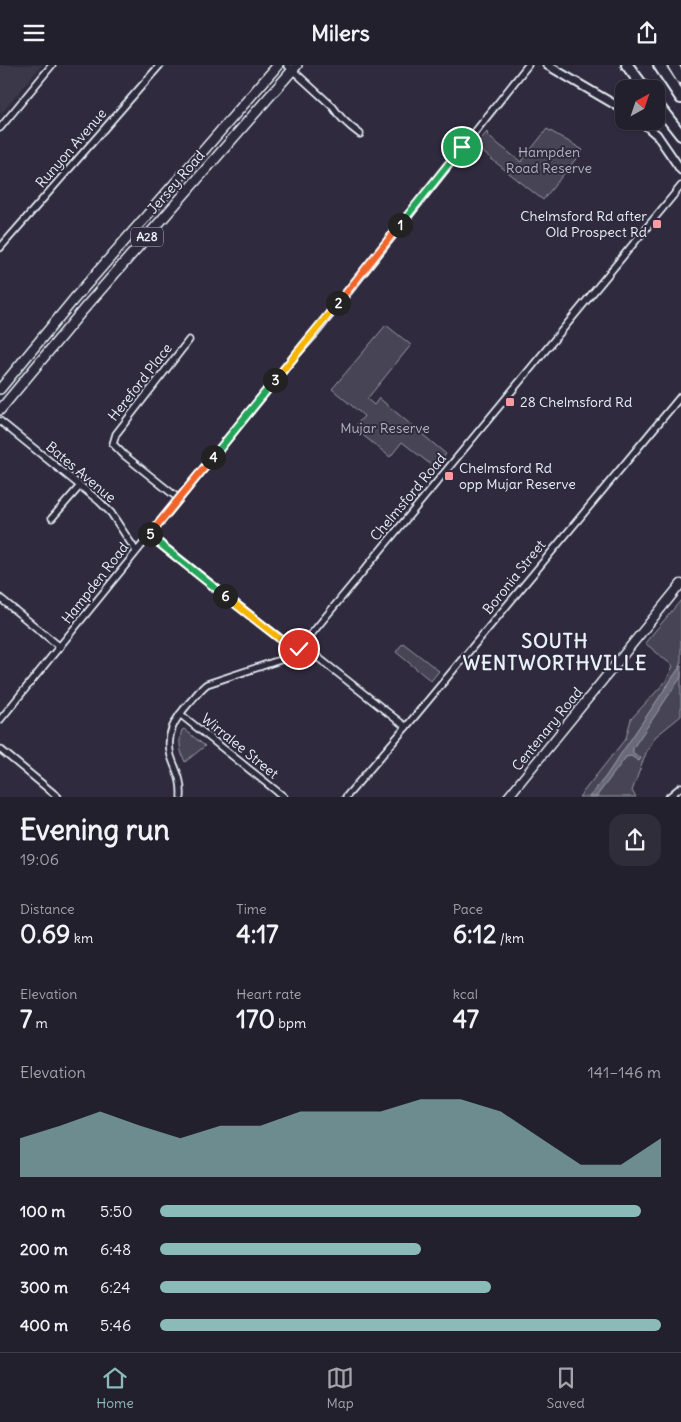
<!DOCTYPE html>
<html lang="en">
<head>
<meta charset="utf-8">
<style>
	:root { --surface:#23202e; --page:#2f2d3a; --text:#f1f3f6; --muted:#a3a3aa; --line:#403e4a; --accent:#8bbbb9 }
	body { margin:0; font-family:Delius,sans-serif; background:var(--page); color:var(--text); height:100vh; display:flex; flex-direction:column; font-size:19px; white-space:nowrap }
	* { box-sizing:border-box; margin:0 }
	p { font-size:16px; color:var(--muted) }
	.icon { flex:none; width:28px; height:28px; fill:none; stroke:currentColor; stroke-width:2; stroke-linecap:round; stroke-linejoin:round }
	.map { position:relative; height:732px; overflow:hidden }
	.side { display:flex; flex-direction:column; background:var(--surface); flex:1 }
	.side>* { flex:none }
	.needle { width:32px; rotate:40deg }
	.tools { position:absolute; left:615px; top:15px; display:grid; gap:10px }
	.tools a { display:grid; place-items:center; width:50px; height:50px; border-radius:10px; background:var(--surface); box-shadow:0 1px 4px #0004,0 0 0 1px var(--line); font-size:25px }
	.pin { position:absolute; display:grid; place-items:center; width:42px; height:42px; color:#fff; margin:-21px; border:2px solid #fff; border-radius:50%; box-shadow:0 1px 5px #0007 }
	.km { position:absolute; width:25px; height:25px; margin:-12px; border-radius:50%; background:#222; color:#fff; font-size:14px; line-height:25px; text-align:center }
	.round { display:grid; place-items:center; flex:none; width:52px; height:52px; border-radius:15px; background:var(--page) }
	.headline { display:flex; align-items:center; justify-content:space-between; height:85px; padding:0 20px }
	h1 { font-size:28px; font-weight:700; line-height:38px }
	.stats { display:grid; grid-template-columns:repeat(3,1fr); gap:8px; height:85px; padding:5px 20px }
	.stats div { display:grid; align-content:center }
	.stats b { font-size:25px; font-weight:700 }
	.stats small { font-size:14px; font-weight:400 }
	.stats p { font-size:14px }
	.chart { height:140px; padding:10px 20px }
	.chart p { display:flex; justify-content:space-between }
	.chart svg { width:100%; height:90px; margin-top:5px; fill:var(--accent); opacity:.7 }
	ul { padding:0 20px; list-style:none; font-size:16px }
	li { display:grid; grid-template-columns:80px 60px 1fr; align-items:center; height:38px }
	li i { height:12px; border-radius:6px; background:var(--accent) }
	header { display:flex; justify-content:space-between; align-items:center; height:65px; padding:0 20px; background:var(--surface); font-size:22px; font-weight:700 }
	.dock { display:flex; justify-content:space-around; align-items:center; height:70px; border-top:1px solid var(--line); background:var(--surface); font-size:14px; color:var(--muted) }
	.dock a { display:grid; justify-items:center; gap:2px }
	.dock .selected { color:var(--accent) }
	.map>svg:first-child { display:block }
</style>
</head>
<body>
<header><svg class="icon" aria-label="menu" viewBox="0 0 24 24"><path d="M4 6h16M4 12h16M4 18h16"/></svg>Milers<svg class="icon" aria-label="share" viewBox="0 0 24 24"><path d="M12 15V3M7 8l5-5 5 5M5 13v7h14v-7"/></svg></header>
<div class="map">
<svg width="681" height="732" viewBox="0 0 681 732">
	<rect width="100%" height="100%" fill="#2f2a3d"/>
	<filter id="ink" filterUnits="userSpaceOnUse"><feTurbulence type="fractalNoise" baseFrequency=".02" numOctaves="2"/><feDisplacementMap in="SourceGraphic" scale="10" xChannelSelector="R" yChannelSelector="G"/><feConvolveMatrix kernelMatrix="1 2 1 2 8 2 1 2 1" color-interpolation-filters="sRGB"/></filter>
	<g filter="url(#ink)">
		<polygon fill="#3b3749" points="0,0 42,0 0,50"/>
		<g fill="#464455" stroke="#979aa6">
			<polygon points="547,64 583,85 543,135 475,81 487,67 488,71 521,97"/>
			<polygon points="386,260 411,280 367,334 374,340 379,333 446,389 435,403 402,377 390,392 354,363 364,351 332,324"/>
			<polygon points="681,535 681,651 655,672 646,688 632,726 636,732 579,732 626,673 631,654 666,616 673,601 645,578"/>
			<polygon points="403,578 439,606 431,616 396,587"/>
			<path d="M184,664L205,681L185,697C180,686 178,677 182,665Z"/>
		</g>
		<polygon fill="#696978" stroke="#9c9fab" points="681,600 681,612 633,683 633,688 641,693 639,696 631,691 626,692 596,732 589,732 606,711"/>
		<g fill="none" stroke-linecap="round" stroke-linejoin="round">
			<defs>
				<g id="minor">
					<path d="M287,0L333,42C340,53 349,61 360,69"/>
					<polyline points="0,63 52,0"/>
					<polyline points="0,183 160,0"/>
					<polyline points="0,356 99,436 111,448 136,486"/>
					<polyline points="179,434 124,390 113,379 116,369 189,275"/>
					<polyline points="52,453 80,421"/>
					<polyline points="149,470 292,583 306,583 406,662"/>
					<polyline points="0,533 60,582"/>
					<polyline points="180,649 284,732"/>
					<polyline points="0,655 296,290 316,268 528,0"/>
					<polyline points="0,684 58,732"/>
					<path d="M181,732C182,713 176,707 171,691C165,669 175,654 189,638C195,632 200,624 207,619L289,592L299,584L681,121"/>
					<polyline points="346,732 406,662 681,331"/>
					<polyline points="669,732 681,722"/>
				</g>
				<g id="tertiary">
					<polyline points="547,0 624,45"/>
					<polyline points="641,56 657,70 681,105"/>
				</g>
				<polyline id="secondary" points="508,732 681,519"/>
				<g id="trunk">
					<polyline points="0,324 74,234 278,0"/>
					<polyline points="0,345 83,245 297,0"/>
				</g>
				<g id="motorway">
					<polyline points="627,0 645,24"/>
					<polyline points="659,0 681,33"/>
					<polyline points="673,0 681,13"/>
					<polyline points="656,38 681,70"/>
				</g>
			</defs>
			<use href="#minor" stroke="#e8f1f8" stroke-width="9"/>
			<use href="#tertiary" stroke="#e8f1f8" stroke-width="11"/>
			<use href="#secondary" stroke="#e8f1f8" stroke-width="11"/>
			<use href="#trunk" stroke="#e8f1f8" stroke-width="12"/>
			<use href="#motorway" stroke="#e8f1f8" stroke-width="14"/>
			<use href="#minor" stroke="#2f2a3d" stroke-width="5.5"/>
			<use href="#tertiary" stroke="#2f2a3d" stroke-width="7"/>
			<use href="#secondary" stroke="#2f2a3d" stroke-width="8"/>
			<use href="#trunk" stroke="#2f2a3d" stroke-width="9"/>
			<use href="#motorway" stroke="#2f2a3d" stroke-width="10"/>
		</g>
	</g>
	<g fill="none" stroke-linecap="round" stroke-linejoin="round" filter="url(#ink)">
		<defs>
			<polyline id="split-1" points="400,160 462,82"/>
			<polyline id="split-2" points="338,238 400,160"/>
			<polyline id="split-3" points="275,315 338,238"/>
			<polyline id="split-4" points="213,392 275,315"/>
			<polyline id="split-5" points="150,469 213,392"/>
			<polyline id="split-6" points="150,469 149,470 225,531"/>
			<polyline id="split-7" points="225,531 292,583 299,584"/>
		</defs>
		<use href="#split-1" stroke="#fff" stroke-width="10"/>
		<use href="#split-2" stroke="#fff" stroke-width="10"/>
		<use href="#split-3" stroke="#fff" stroke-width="10"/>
		<use href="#split-4" stroke="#fff" stroke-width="10"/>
		<use href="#split-5" stroke="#fff" stroke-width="10"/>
		<use href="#split-6" stroke="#fff" stroke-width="10"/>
		<use href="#split-7" stroke="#fff" stroke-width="10"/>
		<use href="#split-1" stroke="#22a559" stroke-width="6"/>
		<use href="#split-2" stroke="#f0652b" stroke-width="6"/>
		<use href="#split-3" stroke="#f5b400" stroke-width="6"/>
		<use href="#split-4" stroke="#22a559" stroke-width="6"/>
		<use href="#split-5" stroke="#f0652b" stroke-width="6"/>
		<use href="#split-6" stroke="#22a559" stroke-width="6"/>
		<use href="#split-7" stroke="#f5b400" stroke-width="6"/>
	</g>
	<g fill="#ff9aa2" stroke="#2f2a3d" stroke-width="2">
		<rect x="652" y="154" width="10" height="10" rx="2.5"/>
		<rect x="505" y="332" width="10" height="10" rx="2.5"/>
		<rect x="444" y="406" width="10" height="10" rx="2.5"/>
	</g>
	<g text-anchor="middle" stroke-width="4" stroke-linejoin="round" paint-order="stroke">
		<rect fill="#2f2a3d" stroke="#b0b5c0" stroke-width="1" x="131" y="162.5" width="32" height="19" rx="4"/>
		<g font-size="12" font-weight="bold" fill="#e8f1f8">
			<text x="147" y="176">A28</text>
		</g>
		<g font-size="14" fill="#e8f1f8" stroke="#2f2a3d">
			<text transform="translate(71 83) rotate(-49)" y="5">Runyon Avenue</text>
			<text transform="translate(176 117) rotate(-49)" y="5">Jersey Road</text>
			<text transform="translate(140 317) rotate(-52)" y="5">Hereford Place</text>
			<text transform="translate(81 407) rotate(40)" y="5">Bates Avenue</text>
			<text transform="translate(408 432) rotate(-50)" y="5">Chelmsford Road</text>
			<text transform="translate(514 512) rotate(-51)" y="5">Boronia Street</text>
			<text transform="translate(95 518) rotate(-52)" y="5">Hampden Road</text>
			<text transform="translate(547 664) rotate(-51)" y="5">Centenary Road</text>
			<text transform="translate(240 681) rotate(39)" y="5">Wirralee Street</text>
		</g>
		<g font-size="14" fill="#afb4bf" stroke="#2f2a3d">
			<text x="549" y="92">Hampden<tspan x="549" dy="16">Road Reserve</tspan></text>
			<text x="385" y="368">Mujar Reserve</text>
		</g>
		<g font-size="14" fill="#e8f1f8" stroke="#2f2a3d" text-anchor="start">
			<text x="647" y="156" text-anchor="end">Chelmsford Rd after<tspan x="647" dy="16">Old Prospect Rd</tspan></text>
			<text x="520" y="342">28 Chelmsford Rd</text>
			<text x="459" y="408">Chelmsford Rd<tspan x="459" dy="16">opp Mujar Reserve</tspan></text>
		</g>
		<g font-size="19" font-weight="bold" letter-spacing="1" fill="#e8f1f8" stroke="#2f2a3d">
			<text x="555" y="583">SOUTH<tspan x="555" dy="22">WENTWORTHVILLE</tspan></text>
		</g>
	</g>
</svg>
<div class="tools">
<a><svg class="needle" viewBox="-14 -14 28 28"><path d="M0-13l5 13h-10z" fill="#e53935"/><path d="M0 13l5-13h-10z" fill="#a3a3aa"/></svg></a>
</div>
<div class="pin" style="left:462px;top:82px;background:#1e9e55"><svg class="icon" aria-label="arrive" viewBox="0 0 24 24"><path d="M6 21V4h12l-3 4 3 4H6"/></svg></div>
<div class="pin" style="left:299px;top:584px;background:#d93025"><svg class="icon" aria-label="check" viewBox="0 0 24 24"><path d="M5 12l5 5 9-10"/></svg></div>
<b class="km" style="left:400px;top:160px">1</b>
<b class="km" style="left:338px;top:238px">2</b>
<b class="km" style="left:275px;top:315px">3</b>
<b class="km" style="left:213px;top:392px">4</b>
<b class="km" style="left:150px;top:469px">5</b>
<b class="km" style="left:225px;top:531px">6</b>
</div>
<section class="side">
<div class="headline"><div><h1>Evening run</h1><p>19:06</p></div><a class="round"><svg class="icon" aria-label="share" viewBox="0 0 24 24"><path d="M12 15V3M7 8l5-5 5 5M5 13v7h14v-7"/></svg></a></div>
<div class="stats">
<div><p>Distance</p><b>0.69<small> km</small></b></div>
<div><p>Time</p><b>4:17</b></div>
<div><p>Pace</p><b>6:12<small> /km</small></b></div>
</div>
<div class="stats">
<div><p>Elevation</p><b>7<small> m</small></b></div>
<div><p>Heart rate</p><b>170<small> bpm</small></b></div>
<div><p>kcal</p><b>47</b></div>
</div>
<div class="chart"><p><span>Elevation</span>141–146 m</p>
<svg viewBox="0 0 160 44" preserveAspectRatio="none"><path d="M0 44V25L10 19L20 12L30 19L40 25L50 19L60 19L70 12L80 12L90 12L100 6L110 6L120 12L130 25L140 38L150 38L160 25V44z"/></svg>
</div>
<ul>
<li><b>100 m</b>5:50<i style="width:96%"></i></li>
<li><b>200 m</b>6:48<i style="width:52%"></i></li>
<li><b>300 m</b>6:24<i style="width:66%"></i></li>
<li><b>400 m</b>5:46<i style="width:100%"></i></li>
</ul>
</section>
<nav class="dock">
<a class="selected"><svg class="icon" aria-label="home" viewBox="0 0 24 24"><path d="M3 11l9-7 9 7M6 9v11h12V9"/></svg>Home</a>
<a><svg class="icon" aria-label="map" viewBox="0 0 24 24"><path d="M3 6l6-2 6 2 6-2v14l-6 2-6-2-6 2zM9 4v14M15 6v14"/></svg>Map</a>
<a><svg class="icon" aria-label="saved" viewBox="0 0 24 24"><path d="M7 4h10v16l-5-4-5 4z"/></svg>Saved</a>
</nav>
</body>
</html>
